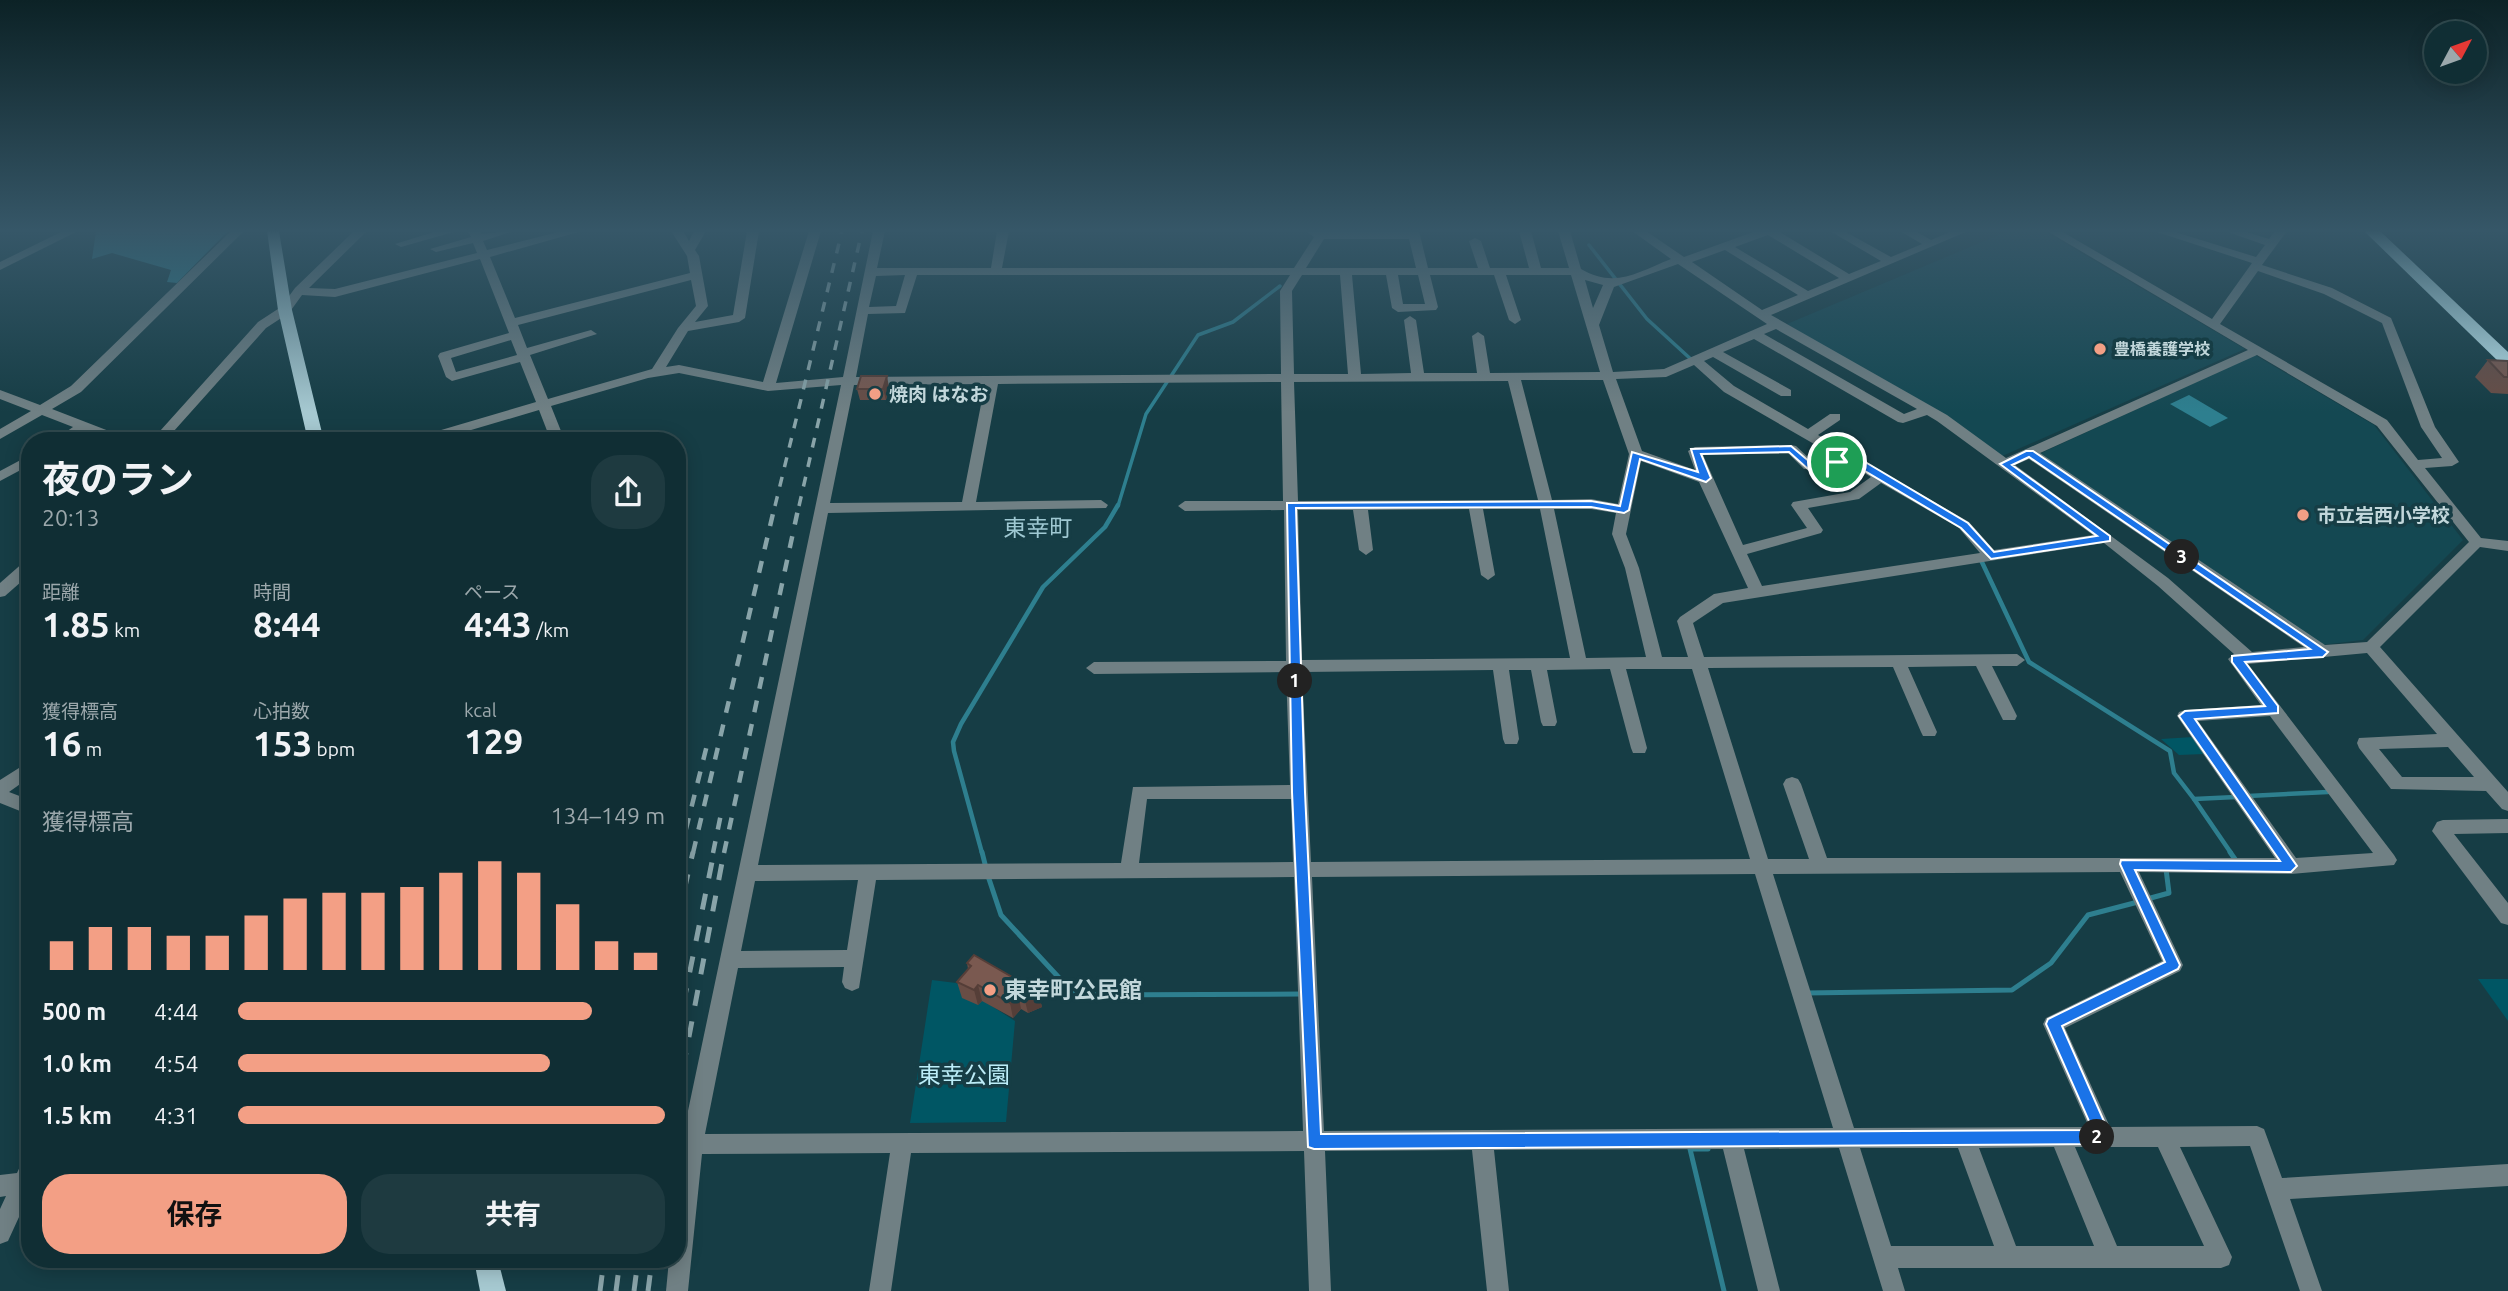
<!DOCTYPE html>
<html lang="ja">
<head>
<meta charset="utf-8">
<style>
	:root { --surface:#102e34; --page:#1e3a40; --text:#f1f3f6; --muted:#9ca8ac; --line:#304a4f; --accent:#f39f85 }
	body { margin:0; font-family:Ubuntu,"Noto Sans JP",sans-serif; background:var(--page); color:var(--text); height:100vh; display:flex; flex-direction:column; font-size:26px; white-space:nowrap }
	* { box-sizing:border-box; margin:0 }
	p { font-size:23px; color:var(--muted) }
	.icon { flex:none; width:38px; height:38px; fill:none; stroke:currentColor; stroke-width:2; stroke-linecap:round; stroke-linejoin:round }
	.map { position:relative; flex:1; overflow:hidden }
	.sheet { position:absolute; left:21px; top:432px; width:665px; height:836px; display:flex; flex-direction:column; background:var(--surface); border-radius:28px; box-shadow:0 4px 18px #0003,0 0 0 2px var(--line) }
	.sheet>* { flex:none }
	.needle { width:46px; rotate:49deg }
	.fabs { position:absolute; left:2424px; top:21px; display:grid; gap:14px }
	.fabs a { display:grid; place-items:center; width:63px; height:63px; border-radius:50%; background:var(--surface); box-shadow:0 4px 18px #0003,0 0 0 2px var(--line); font-size:35px }
	.pin { position:absolute; display:grid; place-items:center; width:60px; height:60px; color:#fff; margin:-30px; border:4px solid #fff; border-radius:50%; box-shadow:0 2px 7px #0007 }
	.km { position:absolute; width:35px; height:35px; margin:-18px; border-radius:50%; background:#222; color:#fff; font-size:19px; line-height:35px; text-align:center }
	.round { display:grid; place-items:center; flex:none; width:74px; height:74px; border-radius:28px; background:var(--page) }
	.headline { display:flex; align-items:center; justify-content:space-between; height:119px; padding:0 21px }
	h1 { font-size:38px; font-weight:700; line-height:52px }
	.metrics { display:grid; grid-template-columns:repeat(3,1fr); gap:10px; height:119px; padding:7px 21px }
	.metrics div { display:grid; align-content:center }
	.metrics b { font-size:35px; font-weight:700 }
	.metrics small { font-size:19px; font-weight:400 }
	.metrics p { font-size:19px }
	.chart { height:196px; padding:14px 21px }
	.chart p { display:flex; justify-content:space-between }
	.chart svg { width:100%; height:126px; margin-top:7px; stroke:var(--accent); stroke-width:6 }
	.primary-button { display:flex; gap:14px; margin-top:auto; padding:14px 21px }
	.primary-button a { flex:1; height:80px; border-radius:28px; background:var(--accent); color:#111; font-size:28px; font-weight:700; line-height:80px; text-align:center }
	.primary-button a+a { background:var(--page); color:var(--text) }
	ul { padding:0 21px; list-style:none; font-size:23px }
	li { display:grid; grid-template-columns:112px 84px 1fr; align-items:center; height:52px }
	li i { height:18px; border-radius:9px; background:var(--accent) }
	.map>svg:first-child { display:block }
</style>
</head>
<body>
<div class="map">
<svg width="2508" height="1291" viewBox="0 0 2508 1291">
	<rect width="100%" height="100%" fill="#163d45"/>
	<g fill="#144852">
		<polygon points="2008,231 2044,231 2245,349 2000,457 1787,324"/>
		<polygon points="2255,355 2374,425 2463,540 2363,640 2321,645 2039,454"/>
	</g>
	<g fill="#005664">
		<polygon points="2193,737 2205,754 2179,755 2161,739"/>
		<polygon points="2478,979 2508,979 2508,1021"/>
		<polygon points="932,980 956,983 1015,1021 1006,1122 910,1123"/>
	</g>
	<g fill="#2e7f8f">
		<polygon points="96,231 228,231 177,283 167,282 171,270 112,253 92,259"/>
		<polygon points="2189,395 2228,418 2210,427 2170,404"/>
	</g>
	<g fill="none" stroke-linecap="round" stroke-linejoin="round">
		<g stroke="#2e7f8f" stroke-width="3.5">
			<polyline points="1589,245 1647,319 1694,362"/>
			<polyline points="1118,506 1146,414 1198,335 1233,322 1280,286"/>
		</g>
		<g stroke="#2e7f8f" stroke-width="4.5">
			<polyline points="1980,558 2029,662 2170,751 2174,773 2194,799 2236,797"/>
			<polyline points="2248,796 2328,792"/>
			<polyline points="2194,799 2231,853"/>
			<polyline points="982,853 954,751 953,742 961,724 1043,587 1105,527 1118,505"/>
		</g>
		<g stroke="#2e7f8f" stroke-width="5">
			<polyline points="982,852 986,868"/>
			<polyline points="2230,852 2237,862"/>
			<polyline points="988,876 1001,915 1075,995 1302,994"/>
			<polyline points="2147,899 2169,893 2166,869"/>
			<polyline points="1806,993 2012,990 2051,963 2088,915 2138,902"/>
			<polyline points="1708,1149 1690,1149 1724,1291"/>
		</g>
		<g fill="#708084" fill-rule="evenodd">
			<polygon points="63,231 78,231 0,270 0,262"/>
			<polygon points="231,231 244,231 81,392 52,409 127,438 129,441 110,441 85,432 70,441 53,441 73,427 42,415 0,439 0,429 31,411 0,399 0,390 40,405 71,386"/>
			<path d="M354,231H367L309,288L335,289L477,253L473,243L436,252L430,249L471,237L468,231H480L481,234L514,231L483,241L487,250L562,231H582L490,257L515,318L690,273L687,256L671,231H683L689,241L694,231H706L695,250L699,256L708,306L695,322L733,315L747,231H759L745,318L739,322L688,331L666,367L679,365L763,382L809,231H821L776,383L843,377L873,231H885L877,268H991L997,231H1009L1002,268H1294L1314,237L1306,231H1419L1428,268H1478L1469,241L1475,238L1481,241L1490,268H1529L1519,231H1531L1541,268H1569L1558,231H1570L1581,269C1615,289 1638,272 1671,259L1632,231H1646L1684,257L1756,231H1778L1849,274L1881,261L1830,231H1844L1891,257L1922,244L1900,231H1915L1931,240L1952,231H1968L1771,315L1947,415L2006,458L2248,350L2047,231H2061L2212,319L2252,263L2154,231H2172L2256,257L2265,245L2225,231H2243L2269,239L2275,231H2287L2262,265L2332,288L2391,318L2435,427L2459,462L2452,466L2425,468L2481,538L2508,541V551L2480,547L2380,647L2508,792V811L2502,809L2486,791L2391,789L2359,748L2357,743L2359,738L2437,734L2367,653L2248,664L2394,855L2397,860L2394,865L2291,874L2139,872L2183,965L2180,971L2065,1028L2110,1127L2257,1126L2264,1129L2282,1178L2508,1164V1186L2290,1199L2322,1291H2300L2250,1146L2180,1147L2232,1257L2229,1265L2221,1268H1898L1905,1291H1883L1839,1148L1744,1149L1780,1291H1758L1723,1149L1494,1150L1509,1291H1487L1472,1150L1325,1151L1331,1291H1309L1304,1151L911,1153L891,1291H869L890,1153L702,1154L688,1291H666L669,1260H677V1183L681,1144L841,385L768,391L679,373L648,378L551,406L565,441H551L539,410L434,441H412L414,438L536,402L520,362L452,381L446,377L438,356L440,353L509,333L480,259L335,297L302,295L289,313L266,328L165,441H151L258,322L281,307L295,288ZM1768,235L1839,278L1808,291L1735,247ZM1324,239H1409L1416,268H1306ZM1725,250L1798,295L1762,310L1692,262ZM1678,264L1767,324L1664,369L1613,372L1599,325L1614,287ZM2258,271L2324,294L2382,323L2421,427L2442,458L2418,460L2387,420L2220,324ZM905,275L896,306L869,307L876,276ZM917,275H1290L1280,291L1281,374L856,377L868,314L905,313ZM1302,275H1340L1348,374H1294L1292,291ZM1352,275H1386L1392,308L1398,312L1436,310L1438,307L1430,275H1494L1509,320L1515,324L1521,320L1506,275H1571L1600,372L1490,373L1484,336L1478,332L1472,336L1477,373H1424L1416,320L1410,316L1404,320L1411,373L1361,374ZM1398,275H1418L1425,304H1403ZM691,280L696,306L678,328L652,369L548,399L530,355L597,334L591,330L527,348L518,325ZM1585,280L1603,285L1593,308ZM1776,329L1917,409L1904,414L1764,334ZM1754,339L1898,422L1903,423L1927,415L1937,421L2093,535L1994,550L1969,522L1818,435L1840,420V414H1830L1808,429L1734,386L1704,361L1713,357L1781,396H1791V390L1723,352ZM511,340L517,355L456,372L451,358ZM2257,355L2377,426L2469,542L2367,642L2325,645L2040,453ZM1694,365L1724,392L1835,456L1812,461L1796,446L1791,445L1695,447L1688,451L1695,470L1642,451L1616,379L1666,377ZM1521,380H1603L1629,454L1618,504L1591,499L1552,500ZM1508,381L1538,500L1298,501L1294,382ZM1281,382L1283,501H1185L1178,506L1185,511L1284,510L1286,661L1094,662L1086,668L1094,674L1286,672L1290,785L1133,787L1121,863L758,865L828,513L1106,508L1108,505L1101,500L976,502L998,384ZM985,384L962,502L830,503L854,385ZM1788,453L1804,469L1837,466L1845,462L1871,477L1850,492L1793,502L1791,505L1807,528L1743,545L1703,455ZM2029,459L2304,647L2252,652L2168,578L2015,465ZM1641,461L1699,482L1748,588L1714,594L1680,617L1677,621L1688,657H1662L1639,568L1626,534ZM1881,483L1959,528L1980,553L1762,586L1747,554L1821,533L1823,530L1808,508L1859,499ZM1469,509L1481,575L1488,580L1495,575L1483,509H1540L1570,658L1302,660L1298,510H1353L1359,550L1366,555L1373,550L1368,510ZM1554,509H1591L1616,513L1612,534L1625,568L1646,657L1586,658ZM2104,543L2158,586L2234,654L2228,659L2261,705L2185,710L2179,712L2177,716L2275,858H1827L1801,784L1798,779L1792,777L1786,779L1783,784L1809,859H1768L1708,668L1893,667L1921,732L1923,736H1935L1937,732L1908,667L1976,666L2003,720H2015L2017,716L1992,666H2017L2025,660L2017,654L1704,657L1693,623L1723,603ZM1610,669L1631,748L1633,753H1645L1647,748L1626,669H1692L1750,859L1311,862L1302,672L1493,670L1503,739L1505,744H1517L1519,739L1509,670H1531L1541,722L1543,726H1555L1557,722L1547,670ZM2270,716L2373,853L2296,858L2198,721ZM2448,747L2474,777H2402L2379,749ZM1147,799H1291L1293,862L1139,863ZM2120,872L2162,961L2046,1018L2043,1024L2089,1127L1854,1128L1773,874ZM1755,874L1833,1128L1324,1131L1312,877ZM1294,877L1303,1131L705,1134L738,968L844,967L842,982L845,988L852,991L859,988L876,880ZM858,880L847,950L741,951L755,881ZM2054,1147L2094,1246H2016L1979,1148ZM2075,1147H2158L2204,1246H2117ZM1860,1148H1958L1994,1246H1891Z"/>
			<polygon points="437,231 457,231 401,247 395,244"/>
			<polygon points="30,455 30,465 0,481 0,471"/>
			<polygon points="30,560 30,574 5,596 0,597 0,583 25,561"/>
			<polygon points="30,761 30,777 9,792 30,800 30,815 0,803 0,780"/>
			<polygon points="2508,819 2508,833 2454,834 2508,903 2508,925 2501,923 2432,831 2437,822 2443,820"/>
			<polygon points="30,1159 30,1193 8,1241 0,1244 0,1209 6,1196 0,1197 0,1175 17,1173 22,1162"/>
		</g>
		<g fill="#a6c9d1" fill-rule="evenodd">
			<polygon points="267,231 279,231 292,310 324,441 308,441 278,310"/>
			<polygon points="474,1260 498,1260 506,1291 480,1291"/>
		</g>
		<polygon fill="#bbe6ef" fill-rule="evenodd" points="2364,231 2380,231 2508,352 2508,366 2502,365"/>
		<g stroke="#89a4a9" stroke-width="3.5" stroke-dasharray="10 10" stroke-linecap="butt">
			<polyline points="775,506 842,231"/>
			<polyline points="799,506 862,231"/>
		</g>
		<g stroke="#89a4a9" stroke-width="4.5" stroke-dasharray="12 12" stroke-linecap="butt">
			<polyline points="680,853 709,737"/>
			<polyline points="693,853 775,505"/>
			<polyline points="713,853 722,809"/>
			<polyline points="724,853 799,505"/>
		</g>
		<g stroke="#89a4a9" stroke-width="5" stroke-dasharray="16 16" stroke-linecap="butt">
			<polyline points="677,866 681,852"/>
			<polyline points="677,921 693,852"/>
			<polyline points="677,1035 714,852"/>
			<polyline points="677,1100 724,852"/>
			<polyline points="600,1291 604,1260"/>
			<polyline points="616,1291 620,1260"/>
			<polyline points="634,1291 638,1260"/>
			<polyline points="648,1291 652,1260"/>
		</g>
	</g>
	<g fill="#694d45">
		<polygon points="2488,360 2508,361 2508,394 2491,393 2475,377"/>
		<polygon points="889,387 886,400 860,400 857,389"/>
		<polygon points="967,963 1038,992 1042,1007 1028,1013 1021,1009 1013,1018 982,1001 978,1005 962,998 957,982 968,969"/>
	</g>
	<g fill="#553e38">
		<polygon points="887,376 889,387 886,400 883,389"/>
		<polygon points="978,985 982,1001 978,1005 974,990"/>
		<polygon points="1038,992 1042,1007 1028,1013 1024,997"/>
		<polygon points="1018,993 1021,1009 1013,1018 1010,1003"/>
	</g>
	<g fill="#7a5950" stroke="#553e38" stroke-width="2">
		<polygon points="2488,360 2508,361 2508,377 2504,377"/>
		<polygon points="861,376 887,376 883,389 857,389"/>
		<polygon points="974,955 1038,992 1024,997 1018,993 1010,1003 978,985 974,990 957,982 971,966 967,963"/>
	</g>
	<linearGradient id="sky" x2="0" y2="1"><stop stop-color="#0c2226"/><stop offset="0.56" stop-color="#365768"/><stop offset="1" stop-color="#365768" stop-opacity="0"/></linearGradient>
	<rect width="2508" height="412" fill="url(#sky)"/>
	<path fill="#1a73e8" stroke="#fff" stroke-width="2" fill-rule="evenodd" d="M1791,446L1811,463L1850,453L1968,523L1994,552L2097,536L2000,464L2026,451H2033L2328,652L2323,657L2245,662L2278,706V713L2195,719L2297,866L2291,872L2135,870L2180,965L2178,969L2062,1026L2111,1137L2109,1142L2104,1144L1314,1149L1308,1147L1292,792L1287,503L1591,501L1620,506L1632,452L1698,472L1691,449ZM1789,452L1809,470L1837,465L1846,460L1961,528L1991,559L2110,541V536L2012,465L2029,457L2310,649L2232,656V662L2265,706L2185,711L2179,716L2280,861L2121,860L2120,864L2165,962L2048,1019L2046,1024L2093,1130L1321,1134L1305,792L1296,508L1591,507L1624,513L1629,510L1640,459L1706,482L1711,478L1701,454Z"/>
	<g fill="#f39f85" stroke="#163d45" stroke-width="2.5">
		<circle cx="2100" cy="349" r="7"/>
		<circle cx="875" cy="394" r="7"/>
		<circle cx="2303" cy="515" r="7"/>
		<circle cx="990" cy="990" r="7"/>
	</g>
	<g text-anchor="middle" stroke-width="7" stroke-linejoin="round" paint-order="stroke">
		<g font-size="16" font-weight="bold" fill="#c2d7db" stroke="#163d45" text-anchor="start">
			<text x="2114" y="355">豊橋養護学校</text>
		</g>
		<g font-size="19" font-weight="bold" fill="#c2d7db" stroke="#163d45" text-anchor="start">
			<text x="889" y="401">焼肉 はなお</text>
			<text x="2317" y="522">市立岩西小学校</text>
		</g>
		<g font-size="23" fill="#9fc8d2" stroke="#163d45">
			<text x="1038" y="536">東幸町</text>
		</g>
		<g font-size="23" font-weight="bold" fill="#c2d7db" stroke="#163d45" text-anchor="start">
			<text x="1004" y="998">東幸町公民館</text>
		</g>
		<g font-size="23" fill="#bcedf8" stroke="#163d45">
			<text x="964" y="1083">東幸公園</text>
		</g>
	</g>
</svg>
<div class="fabs">
<a><svg class="needle" viewBox="-14 -14 28 28"><path d="M0-13l5 13h-10z" fill="#e53935"/><path d="M0 13l5-13h-10z" fill="#9ca8ac"/></svg></a>
</div>
<div class="pin" style="left:1837px;top:462px;background:#1e9e55"><svg class="icon" aria-label="arrive" viewBox="0 0 24 24"><path d="M6 21V4h12l-3 4 3 4H6"/></svg></div>
<b class="km" style="left:1295px;top:681px">1</b>
<b class="km" style="left:2097px;top:1137px">2</b>
<b class="km" style="left:2182px;top:557px">3</b>
<section class="sheet">
<div class="headline"><div><h1>夜のラン</h1><p>20:13</p></div><a class="round"><svg class="icon" aria-label="share" viewBox="0 0 24 24"><path d="M12 15V3M7 8l5-5 5 5M5 13v7h14v-7"/></svg></a></div>
<div class="metrics">
<div><p>距離</p><b>1.85<small> km</small></b></div>
<div><p>時間</p><b>8:44</b></div>
<div><p>ペース</p><b>4:43<small> /km</small></b></div>
</div>
<div class="metrics">
<div><p>獲得標高</p><b>16<small> m</small></b></div>
<div><p>心拍数</p><b>153<small> bpm</small></b></div>
<div><p>kcal</p><b>129</b></div>
</div>
<div class="chart"><p><span>獲得標高</span>134–149 m</p>
<svg viewBox="0 0 160 44" preserveAspectRatio="none"><path d="M5 44V34M15 44V29M25 44V29M35 44V32M45 44V32M55 44V25M65 44V19M75 44V17M85 44V17M95 44V15M105 44V10M115 44V6M125 44V10M135 44V21M145 44V34M155 44V38"/></svg>
</div>
<ul>
<li><b>500 m</b>4:44<i style="width:83%"></i></li>
<li><b>1.0 km</b>4:54<i style="width:73%"></i></li>
<li><b>1.5 km</b>4:31<i style="width:100%"></i></li>
</ul>
<div class="primary-button"><a>保存</a><a>共有</a></div>
</section>
</div>
</body>
</html>
